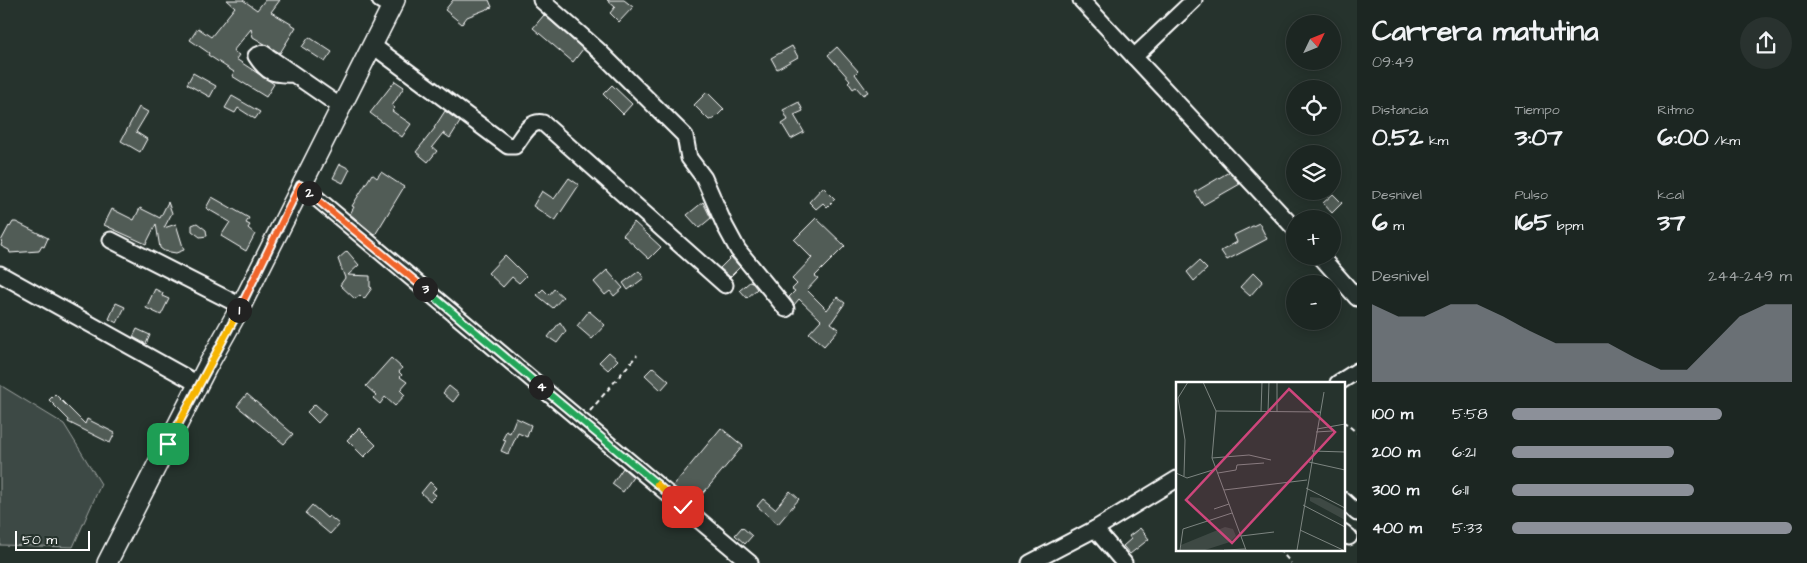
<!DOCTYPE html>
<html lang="es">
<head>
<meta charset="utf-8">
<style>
	:root { --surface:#1c2622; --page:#29322f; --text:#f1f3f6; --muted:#a0a5a5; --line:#3a4340; --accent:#8c9099 }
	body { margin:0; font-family:"Architects Daughter",sans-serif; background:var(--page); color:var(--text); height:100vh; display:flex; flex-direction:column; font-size:19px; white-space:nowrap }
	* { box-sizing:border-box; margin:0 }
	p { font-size:16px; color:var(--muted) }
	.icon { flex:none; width:28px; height:28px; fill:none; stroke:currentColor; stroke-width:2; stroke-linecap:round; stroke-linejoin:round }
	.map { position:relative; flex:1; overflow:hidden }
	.sheet { display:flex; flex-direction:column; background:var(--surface); width:450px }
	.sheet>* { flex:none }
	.needle { width:32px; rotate:47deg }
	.fabs { position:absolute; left:1286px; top:15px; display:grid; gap:10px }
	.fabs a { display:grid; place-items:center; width:55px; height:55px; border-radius:50%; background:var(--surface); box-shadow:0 2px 12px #0003,0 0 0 1px var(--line); font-size:25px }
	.scale { position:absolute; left:15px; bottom:12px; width:75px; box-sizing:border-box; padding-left:5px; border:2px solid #fff; border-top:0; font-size:14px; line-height:18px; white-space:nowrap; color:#fff; -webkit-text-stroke:4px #26332d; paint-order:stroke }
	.pin { position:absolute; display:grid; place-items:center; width:42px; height:42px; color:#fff; margin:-21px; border-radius:10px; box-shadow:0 2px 8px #0006 }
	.km { position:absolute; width:25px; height:25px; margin:-12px; border-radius:50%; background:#222; color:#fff; font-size:14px; line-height:25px; text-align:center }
	.round { display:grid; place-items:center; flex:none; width:52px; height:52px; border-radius:26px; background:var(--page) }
	.headline { display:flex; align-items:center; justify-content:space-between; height:85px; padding:0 15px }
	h1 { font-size:28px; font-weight:700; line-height:38px }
	.metrics { display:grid; grid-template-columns:repeat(3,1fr); gap:8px; height:85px; padding:5px 15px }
	.metrics div { display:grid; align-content:center }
	.metrics b { font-size:25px; font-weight:700 }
	.metrics small { font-size:14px; font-weight:400 }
	.metrics p { font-size:14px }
	.chart { height:140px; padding:10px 15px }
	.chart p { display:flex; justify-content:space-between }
	.chart svg { width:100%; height:90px; margin-top:5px; fill:var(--accent); opacity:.7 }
	ul { padding:0 15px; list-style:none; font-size:16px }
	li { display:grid; grid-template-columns:80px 60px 1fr; align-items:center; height:38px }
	li i { height:12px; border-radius:6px; background:var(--accent) }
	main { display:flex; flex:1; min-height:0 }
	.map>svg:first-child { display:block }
</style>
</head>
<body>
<main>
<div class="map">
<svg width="1357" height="563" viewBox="0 0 1357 563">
	<rect width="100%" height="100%" fill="#26332d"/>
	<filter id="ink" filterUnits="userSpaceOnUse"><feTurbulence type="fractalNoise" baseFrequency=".02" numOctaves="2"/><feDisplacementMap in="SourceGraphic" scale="10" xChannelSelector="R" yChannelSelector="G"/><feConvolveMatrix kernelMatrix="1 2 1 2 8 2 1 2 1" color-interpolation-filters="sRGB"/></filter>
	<g filter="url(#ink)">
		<polygon fill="#3e4944" stroke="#9ea4a2" points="0,385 64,424 101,484 73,547 0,545"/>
		<g fill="#515c57" stroke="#fff">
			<polygon points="227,0 243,0 257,10 265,0 280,0 271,12 296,27 280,53 253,37 251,29 233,51 239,55 236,59 274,84 266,97 232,76 234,72 208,55 209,53 190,40 198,28 211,37 235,7"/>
			<polygon points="453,0 489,0 492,7 467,17 462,24 445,10"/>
			<polygon points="607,0 624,0 633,7 619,22 610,13 615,7"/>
			<polygon points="544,15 583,49 573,62 533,28"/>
			<polygon points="309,37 332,52 325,62 302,47"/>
			<polygon points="792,46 798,57 777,69 771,58"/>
			<polygon points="837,47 858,71 855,74 868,92 863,95 856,87 853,89 848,82 850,80 828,55"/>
			<polygon points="193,73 216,86 210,97 187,84"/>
			<polygon points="395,81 404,87 392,106 395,108 392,111 411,124 402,137 370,113"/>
			<polygon points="612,85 632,104 623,114 603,94"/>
			<polygon points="707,92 724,109 714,119 709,120 694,105"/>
			<polygon points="232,96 260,112 255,119 238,108 235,113 225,108"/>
			<polygon points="799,102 803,111 794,115 804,132 791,139 782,124 788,120 783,110"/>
			<polygon points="139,107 148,112 136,132 147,139 140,152 121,141"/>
			<polygon points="445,111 460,122 450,138 443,133 432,147 437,151 428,162 416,152 435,128 434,128"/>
			<polygon points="340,164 350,169 343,183 333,178"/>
			<polygon points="381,172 404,187 375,235 350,214 354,207 352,206 372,174 377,178"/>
			<polygon points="1229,172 1240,184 1203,205 1195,192"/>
			<polygon points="569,178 579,185 555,221 533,206 542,191 554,199"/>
			<polygon points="823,187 835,199 827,207 823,203 816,209 809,202"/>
			<polygon points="1333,194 1342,203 1332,213 1323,203"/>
			<polygon points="212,197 249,218 246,223 250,225 248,228 255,234 246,251 221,236 230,222 206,208"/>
			<polygon points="168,202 172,213 164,228 176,224 184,250 176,253 164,251 160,248 156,224 146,244 104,225 112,209 134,220 140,208 160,218"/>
			<polygon points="703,202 711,218 699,228 687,215"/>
			<polygon points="816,218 845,246 815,276 818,278 807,290 827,310 837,297 845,303 831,323 839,329 824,346 809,333 821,320 799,299 794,305 789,297 795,291 792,289 797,284 792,279 812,258 794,240"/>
			<polygon points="13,222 16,222 48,238 44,247 42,246 39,251 10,253 9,250 1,246 2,242 1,241 9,226 10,227"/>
			<polygon points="634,222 661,247 649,259 623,235"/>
			<polygon points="197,223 206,230 207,236 200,237 192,231 192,225"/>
			<polygon points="1259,223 1267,239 1227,260 1221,251 1237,242 1234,235"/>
			<polygon points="347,251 359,265 348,275 370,276 370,287 372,288 364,299 360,295 355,299 340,285 345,278 338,259"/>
			<polygon points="505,255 526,276 519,283 512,277 503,287 488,273"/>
			<polygon points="731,257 740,267 730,277 720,268"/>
			<polygon points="1199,261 1207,269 1194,281 1187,272"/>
			<polygon points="607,270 623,288 614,296 610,291 605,295 594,282"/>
			<polygon points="639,271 644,278 628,290 623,283"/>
			<polygon points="1254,272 1263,281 1250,296 1240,287"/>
			<polygon points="751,281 757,289 747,298 740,290"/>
			<polygon points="155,289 163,293 162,296 169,299 161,315 146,308"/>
			<polygon points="543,289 549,295 554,289 563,297 553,308 537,295"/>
			<polygon points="116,303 125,307 117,323 109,319"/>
			<polygon points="589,311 605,325 592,339 577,326"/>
			<polygon points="560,322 566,331 557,343 548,337"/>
			<polygon points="137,329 150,335 146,344 133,337"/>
			<polygon points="609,352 618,360 608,370 599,362"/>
			<polygon points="391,358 402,368 399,372 402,375 400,377 407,382 400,390 405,395 395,406 385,397 380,404 373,398 376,395 366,386"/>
			<polygon points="653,367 669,381 661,390 645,375"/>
			<polygon points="449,386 459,394 453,402 443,393"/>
			<polygon points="55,394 85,424 87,419 115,433 110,443 68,422 69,420 49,400"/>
			<polygon points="247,394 293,434 284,444 237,406"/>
			<polygon points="315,404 326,414 318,423 307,412"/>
			<polygon points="516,418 531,425 527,437 518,433 508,454 501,451 506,440 503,439 506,431 510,433"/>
			<polygon points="359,428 376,445 364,457 347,440"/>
			<polygon points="721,428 743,446 694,504 673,486"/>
			<polygon points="623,468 633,477 623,492 612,484"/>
			<polygon points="430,482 436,488 432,492 436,495 430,501 421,493"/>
			<polygon points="790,491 799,499 778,524 757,506 763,499 775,509"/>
			<polygon points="312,505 327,518 329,516 339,524 330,534 305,513"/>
			<polygon points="742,527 752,536 745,544 735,535"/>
			<polygon points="1140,528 1149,539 1130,554 1123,546 1131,539 1129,536"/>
		</g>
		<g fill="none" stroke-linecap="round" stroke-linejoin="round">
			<defs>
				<g id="minor">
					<polyline points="380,0 392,7"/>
					<polyline points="541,0 599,51 685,136 689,158 704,178 725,226 738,250 786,309"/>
					<polyline points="1081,0 1295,229"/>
					<path d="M372,45L508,146H515C522,137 530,119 543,123L725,285"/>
					<polyline points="1134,57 1194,0"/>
					<path d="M293,74C273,75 267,73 256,56L263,53L341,107"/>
					<polyline points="301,185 750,563"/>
					<polyline points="111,240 241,306"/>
					<polyline points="1320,256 1357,298"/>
					<polyline points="0,274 198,384"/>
					<polyline points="1338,383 1357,371"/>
					<polyline points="1343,500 1357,513"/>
					<polyline points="1095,529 1124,563"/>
					<polyline points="1343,532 1349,537"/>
					<polyline points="1030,563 1095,529 1177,479"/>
				</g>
				<polyline id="major" points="107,563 207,367 241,306 395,0"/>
			</defs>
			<use href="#minor" stroke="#fff" stroke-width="19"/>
			<use href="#major" stroke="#fff" stroke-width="22"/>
			<g stroke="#fff" stroke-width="2" stroke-dasharray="5 4" stroke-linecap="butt">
				<polyline points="590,411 637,355"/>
				<polyline points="1343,421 1357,433"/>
				<polyline points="1279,549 1291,563"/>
			</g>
			<use href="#minor" stroke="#26332d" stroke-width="15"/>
			<use href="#major" stroke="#26332d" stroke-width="19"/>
		</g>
	</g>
	<g fill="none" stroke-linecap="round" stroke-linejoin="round" filter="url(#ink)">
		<defs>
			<polyline id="split-1" points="168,444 239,310"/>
			<polyline id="split-2" points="239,310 300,185 309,193"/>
			<polyline id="split-3" points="309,193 425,289"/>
			<polyline id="split-4" points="425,289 541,387"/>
			<polyline id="split-5" points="541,387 657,484"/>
			<polyline id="split-6" points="657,484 683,507"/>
		</defs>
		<use href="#split-1" stroke="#fff" stroke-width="10"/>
		<use href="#split-2" stroke="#fff" stroke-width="10"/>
		<use href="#split-3" stroke="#fff" stroke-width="10"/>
		<use href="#split-4" stroke="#fff" stroke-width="10"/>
		<use href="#split-5" stroke="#fff" stroke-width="10"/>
		<use href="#split-6" stroke="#fff" stroke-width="10"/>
		<use href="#split-1" stroke="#f5b400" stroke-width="6"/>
		<use href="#split-2" stroke="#f0652b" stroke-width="6"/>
		<use href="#split-3" stroke="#f0652b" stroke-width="6"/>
		<use href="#split-4" stroke="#22a559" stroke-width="6"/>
		<use href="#split-5" stroke="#22a559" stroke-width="6"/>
		<use href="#split-6" stroke="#f5b400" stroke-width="6"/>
	</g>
	<g transform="translate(1176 382)">
		<rect width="169" height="169" fill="#26332d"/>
		<path d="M134,115L144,116L169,129V138L134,119ZM49,145L57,147L60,154L54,160L29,168H4L5,163Z" fill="#3e4944"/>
		<path fill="none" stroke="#7d8581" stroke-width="1" d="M27,0L40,29L36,76L70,168M40,29L144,30M85,30L86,0M92,30L93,0M101,30V0M141,47L169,42M140,50L156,49M136,69L169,70M36,76L73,73L95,78M133,80L169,88M0,91L11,96L40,87M42,91L60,88L61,83L88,81M8,94L9,58L2,16L12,0M130,106L169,126M48,108L131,98M127,123L169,145M38,127L53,122M124,148L167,168M65,154L98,150M4,168L7,147L56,131M48,168L69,167M121,168L148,10"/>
		<path fill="#ce467c" fill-opacity="0.15" stroke="#ce467c" stroke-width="2.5" d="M113,7L159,50L56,161L10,118Z"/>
		<rect width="169" height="169" fill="none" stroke="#fff" stroke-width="2.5"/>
	</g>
</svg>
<div class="fabs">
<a><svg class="needle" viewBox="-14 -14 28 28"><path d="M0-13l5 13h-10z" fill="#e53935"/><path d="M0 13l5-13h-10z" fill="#a0a5a5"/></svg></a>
<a><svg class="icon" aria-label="locate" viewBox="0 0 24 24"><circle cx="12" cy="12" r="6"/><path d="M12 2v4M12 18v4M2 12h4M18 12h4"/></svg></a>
<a><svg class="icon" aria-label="layers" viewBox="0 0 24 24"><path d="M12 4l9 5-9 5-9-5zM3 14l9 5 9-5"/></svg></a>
<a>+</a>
<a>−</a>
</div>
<div class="scale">50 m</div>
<div class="pin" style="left:168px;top:444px;background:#1e9e55"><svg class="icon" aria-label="arrive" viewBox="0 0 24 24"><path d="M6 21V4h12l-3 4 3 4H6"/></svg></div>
<div class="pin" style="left:683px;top:507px;background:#d93025"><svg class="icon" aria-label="check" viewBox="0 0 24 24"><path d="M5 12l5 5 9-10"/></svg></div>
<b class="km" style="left:239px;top:310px">1</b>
<b class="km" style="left:309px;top:193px">2</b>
<b class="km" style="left:425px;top:289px">3</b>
<b class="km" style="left:541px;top:387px">4</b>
</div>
<section class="sheet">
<div class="headline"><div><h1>Carrera matutina</h1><p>09:49</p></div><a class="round"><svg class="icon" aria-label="share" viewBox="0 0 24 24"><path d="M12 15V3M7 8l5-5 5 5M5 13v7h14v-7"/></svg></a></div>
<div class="metrics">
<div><p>Distancia</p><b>0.52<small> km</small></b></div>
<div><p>Tiempo</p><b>3:07</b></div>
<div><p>Ritmo</p><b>6:00<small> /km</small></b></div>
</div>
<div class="metrics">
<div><p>Desnivel</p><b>6<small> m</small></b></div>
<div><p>Pulso</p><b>165<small> bpm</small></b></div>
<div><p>kcal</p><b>37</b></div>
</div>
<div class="chart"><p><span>Desnivel</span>244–249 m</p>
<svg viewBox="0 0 160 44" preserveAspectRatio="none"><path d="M0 44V6L10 12L20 12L30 6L40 6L50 12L60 19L70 25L80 25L90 25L100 32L110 38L120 38L130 25L140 12L150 6L160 6V44z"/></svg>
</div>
<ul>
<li><b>100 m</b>5:58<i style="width:75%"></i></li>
<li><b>200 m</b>6:21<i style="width:58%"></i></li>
<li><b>300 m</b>6:11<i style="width:65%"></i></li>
<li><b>400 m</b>5:33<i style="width:100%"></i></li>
</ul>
</section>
</main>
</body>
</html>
